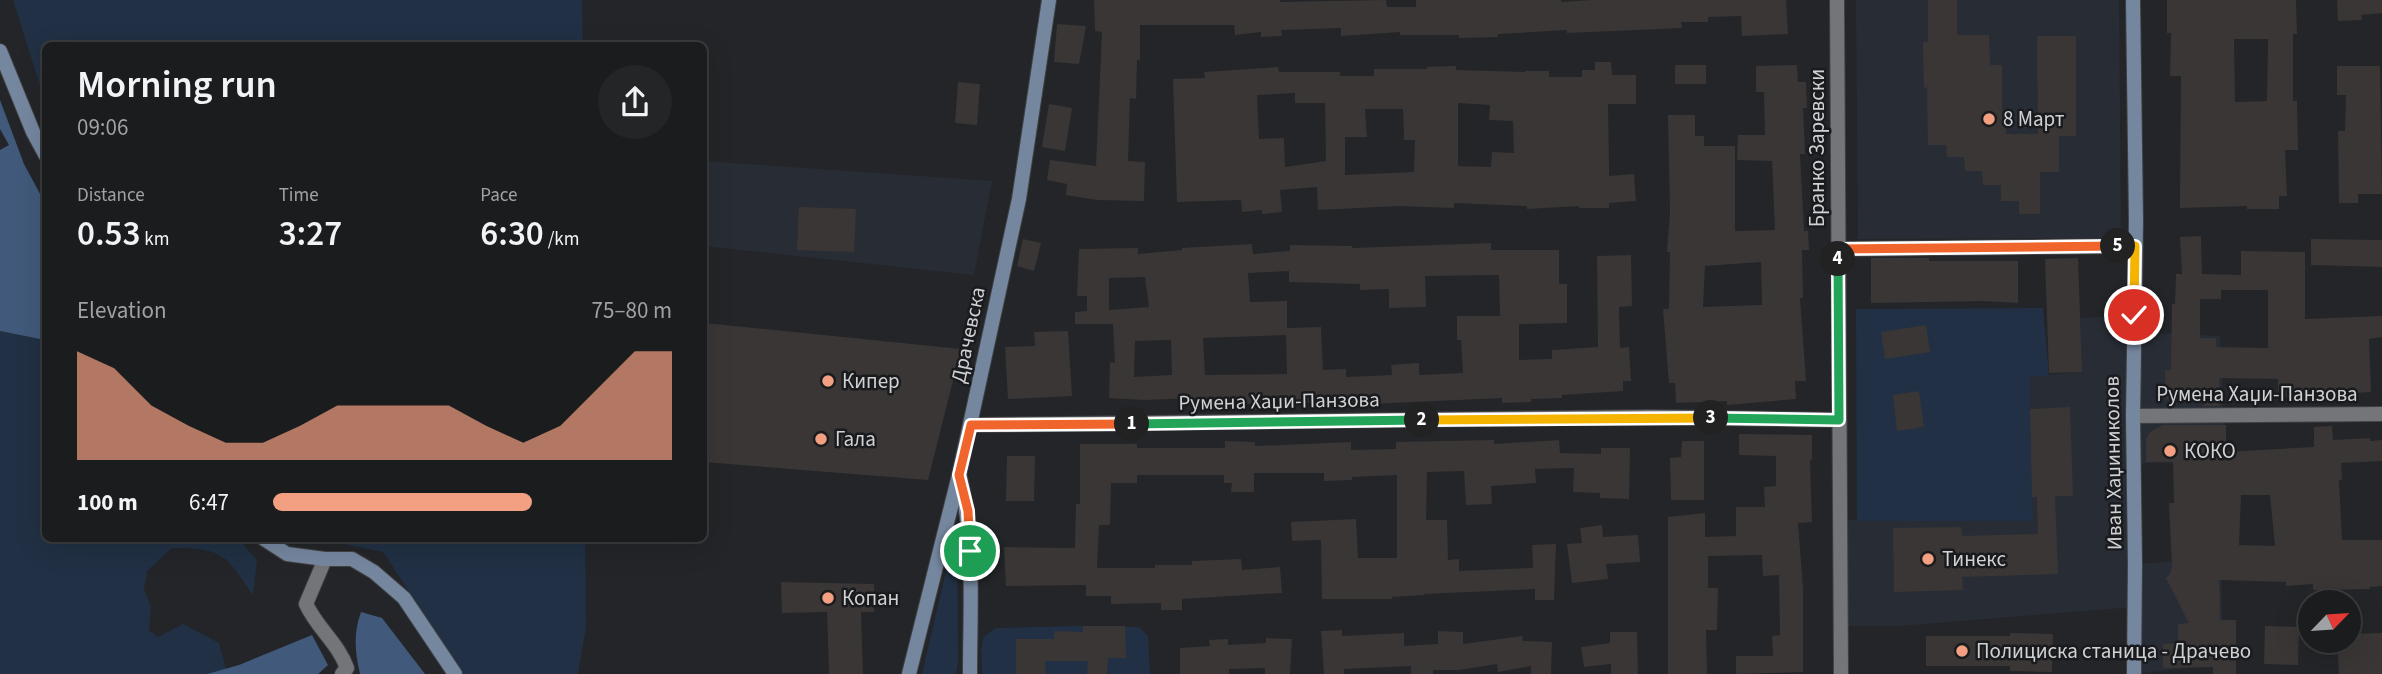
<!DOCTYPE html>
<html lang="en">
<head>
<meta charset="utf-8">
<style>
	:root { --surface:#1a1c1e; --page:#232527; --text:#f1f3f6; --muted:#9fa1a4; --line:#383a3c; --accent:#f3a082 }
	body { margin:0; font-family:"Source Sans 3",sans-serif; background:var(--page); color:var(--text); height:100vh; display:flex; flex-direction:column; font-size:26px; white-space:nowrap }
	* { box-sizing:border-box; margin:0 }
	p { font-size:23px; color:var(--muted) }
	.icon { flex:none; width:38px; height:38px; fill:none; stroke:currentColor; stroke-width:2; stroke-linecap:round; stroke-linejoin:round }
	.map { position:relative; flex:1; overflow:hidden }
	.drawer { position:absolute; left:42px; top:42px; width:665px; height:500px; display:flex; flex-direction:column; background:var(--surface); border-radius:10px; box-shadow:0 7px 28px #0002,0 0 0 2px var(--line) }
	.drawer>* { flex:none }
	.needle { width:46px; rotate:65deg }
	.tools { position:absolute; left:2298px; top:590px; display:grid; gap:14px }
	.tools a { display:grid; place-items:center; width:63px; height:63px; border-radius:50%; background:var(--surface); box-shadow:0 7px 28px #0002,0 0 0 2px var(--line); font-size:35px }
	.pin { position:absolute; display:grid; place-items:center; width:60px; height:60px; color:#fff; margin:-30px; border:4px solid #fff; border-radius:50%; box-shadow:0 2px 7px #0007 }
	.km { position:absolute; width:35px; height:35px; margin:-18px; border-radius:50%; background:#222; color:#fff; font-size:19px; line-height:35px; text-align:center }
	.round { display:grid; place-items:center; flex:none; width:74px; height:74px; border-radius:37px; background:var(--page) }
	.headline { display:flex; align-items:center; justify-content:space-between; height:119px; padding:0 35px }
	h1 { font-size:38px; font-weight:600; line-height:52px }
	.stats { display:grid; grid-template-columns:repeat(3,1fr); gap:10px; height:119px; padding:7px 35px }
	.stats div { display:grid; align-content:center }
	.stats b { font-size:35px; font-weight:600 }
	.stats small { font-size:19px; font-weight:400 }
	.stats p { font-size:19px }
	.chart { height:196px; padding:14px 35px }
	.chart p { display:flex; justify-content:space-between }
	.chart svg { width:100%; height:126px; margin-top:7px; fill:var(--accent); opacity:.7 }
	ul { padding:0 35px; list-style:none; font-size:23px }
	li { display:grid; grid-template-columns:112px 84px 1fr; align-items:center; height:52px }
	li i { height:18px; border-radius:9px; background:var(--accent) }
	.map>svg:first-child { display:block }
</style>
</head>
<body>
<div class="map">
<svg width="2382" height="674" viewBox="0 0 2382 674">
	<rect width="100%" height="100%" fill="#232528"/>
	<g fill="#282d35">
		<polygon points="1856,0 2119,0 2121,238 1858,239"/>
		<polygon points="704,161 992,181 974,275 704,246"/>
		<polygon points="2134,315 2134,332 2220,336 2226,470 2214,462 2134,463 2136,564 2221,558 2223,648 2196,667 2134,674 2134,607 1900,626 1840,626 1840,520 2031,521 2030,376 2082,372 2080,318"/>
	</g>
	<g fill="#213044">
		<polygon points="13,0 582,0 583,45 46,46 45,102"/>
		<polygon points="2043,308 2049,376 2030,376 2032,521 1857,521 1856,309"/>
		<path d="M0,331L45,340L46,539H238L257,560L253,595C224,553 224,549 172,548L147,571L144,590L151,606L149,630L158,637L183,624L219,643L226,669L207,674H0Z"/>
		<polygon points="957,524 958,663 956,674 922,674"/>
		<polygon points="318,539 585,539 586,627 578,674 463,674 383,552"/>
		<polygon points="1075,626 1139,627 1148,636 1150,674 982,674 981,650 983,638 995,628"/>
	</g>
	<g fill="#41597a">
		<polygon points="0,100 24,164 45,203 45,340 0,331 0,150 9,145 0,129"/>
		<path d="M361,612L382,618L425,674H360C355,652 353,634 361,612Z"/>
		<polygon points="312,635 328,665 318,674 207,674 239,665"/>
	</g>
	<g fill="#3a3635" fill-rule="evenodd">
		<polygon points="1094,0 1280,0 1280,2 1386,0 1387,7 1416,7 1416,0 1561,0 1561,2 1592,0 1786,0 1788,34 1742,36 1741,16 1708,17 1708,22 1681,22 1682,28 1567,33 1567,30 1498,34 1498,37 1459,38 1459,35 1400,35 1400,32 1341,36 1341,28 1281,30 1282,36 1261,37 1261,32 1235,35 1234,25 1140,25 1140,60 1137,60 1136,99 1130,98 1128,161 1145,162 1144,201 1097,200 1066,195 1067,184 1047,180 1050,160 1096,166 1102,32 1095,31"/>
		<polygon points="1928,0 1957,0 1957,35 1989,35 1990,65 2002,65 2002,121 2005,121 2006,134 2038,134 2037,36 2076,36 2076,136 2059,136 2059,172 2040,172 2040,214 2019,214 2019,201 2001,201 2001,185 1983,185 1982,171 1965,171 1964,157 1947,157 1946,145 1928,145 1927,87 1924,88 1923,42 1928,42"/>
		<path d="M2167,0H2296L2297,34H2293V101H2297L2298,150H2285L2287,196H2279V209H2247V206L2180,208L2181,76H2170L2171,33H2167ZM2234,39H2268L2267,101L2235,102Z"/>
		<polygon points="2337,0 2382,0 2382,13 2361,15 2362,20 2338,21"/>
		<polygon points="1057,24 1086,26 1079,64 1054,62"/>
		<path d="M1595,62H1611L1612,75H1636V104H1608L1609,164V176L1634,174L1636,201L1609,203V208H1579V206L1527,209V206L1454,203V208L1398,206L1318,210L1317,187L1280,190L1282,212L1262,214V210L1242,212L1241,200L1177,202L1173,79L1205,78L1204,72L1278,67L1279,72H1340V76H1374V69H1427V67L1456,66V70L1525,72V71H1549V77H1582V70H1595ZM1295,93V103H1325L1326,161L1285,167L1284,138L1259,139L1257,95ZM1458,103L1490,105L1489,120L1513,121L1514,153L1492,152L1491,167L1458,166ZM1365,109H1403L1404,140H1415L1414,172L1345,175V137H1367Z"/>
		<rect x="1675" y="65" width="31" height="19"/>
		<path d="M1797,65L1798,82H1806L1807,108H1803L1805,154H1800L1804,231H1808L1809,250H1802L1803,298H1800L1806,381H1795L1796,399L1727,405V401L1676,403L1675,383H1669L1663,309H1669L1670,252H1667L1670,213L1668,115H1695V136H1704V146H1735V231L1775,230L1772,161L1737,160L1738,135H1765L1764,92H1756V66ZM1761,262L1762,305L1703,307L1705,266Z"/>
		<polygon points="2337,66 2380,66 2382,194 2358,194 2358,203 2339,203 2338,131 2345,131 2346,95 2337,95"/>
		<polygon points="958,82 980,84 977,125 955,123"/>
		<polygon points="1049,104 1072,108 1065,151 1042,147"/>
		<polygon points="799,207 856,209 854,252 797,250"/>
		<path d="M2201,236L2202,274L2241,275V251L2305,252V319L2382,316V337L2369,339L2371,392L2278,398V379L2219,378L2220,406H2201L2218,397L2166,399L2165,370H2171L2172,304H2175L2176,274H2182L2180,237ZM2221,290H2268V348L2216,347V338H2200V299H2221Z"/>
		<polygon points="1023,239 1041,243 1034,271 1017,266"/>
		<polygon points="2311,239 2382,240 2382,267 2311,265"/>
		<path d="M1491,243V250H1559V284H1567V323L1519,324V360L1552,359V350L1598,347L1597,256L1631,255L1632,306L1619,307L1620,348L1629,347L1631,381H1623V391L1562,395V398L1531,399V402L1502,403V398L1348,405V407L1324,409V402L1282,405V409L1252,410L1251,404H1223V397L1144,400L1109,398L1110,362L1115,363L1113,324H1075V312L1087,311V296H1077L1079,249L1138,248V254L1182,250V248L1252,244L1253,254L1290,251V245L1352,246V248ZM1289,271V282L1360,284V290L1389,289V308L1426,307L1425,276L1499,275L1500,316H1457V340H1461L1463,373L1419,375V363L1391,365L1392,375L1346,377V369L1323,370L1321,327L1287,328V301L1250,302L1248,273ZM1145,277L1149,307L1109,310V278ZM1286,335L1287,374L1205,375L1203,338ZM1171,340L1172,375L1134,377L1135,341Z"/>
		<polygon points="1871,258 1929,258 1929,261 2018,261 2018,303 1983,301 1871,303"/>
		<polygon points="2078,258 2082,372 2049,373 2045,259"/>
		<polygon points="704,323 961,349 928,480 704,462"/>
		<polygon points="1926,325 1930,352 1885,359 1881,332"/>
		<polygon points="1068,331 1072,396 1008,399 1005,347 1035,346 1034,332"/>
		<polygon points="1919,391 1924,427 1897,431 1893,395"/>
		<polygon points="2070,407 2073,496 2055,496 2058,574 1962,577 1963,590 1894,592 1893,528 1961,527 1962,536 2038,534 2037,497 2032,497 2030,409"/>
		<path d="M2163,425H2226V452L2314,447V427L2332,426L2333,440L2370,438V441L2382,440V461L2341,463L2342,480H2339L2342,540H2382V586L2370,587V589L2313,590V584L2286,586V582L2219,580L2220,620H2236V674H2213V667L2163,668V644L2178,643V624L2189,623L2166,578L2170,574L2172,567L2169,503H2174L2173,462H2146V439L2150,432ZM2241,495H2270L2275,546L2239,545Z"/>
		<polygon points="1739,434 1812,435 1812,460 1810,460 1812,522 1798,523 1803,588 1803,672 1736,674 1736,656 1773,656 1772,636 1780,635 1779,575 1763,576 1762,555 1708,556 1708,588 1718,588 1717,630 1706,630 1707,674 1668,674 1668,517 1705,513 1705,537 1736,536 1736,507 1765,507 1764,487 1776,486 1776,456 1739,455"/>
		<polygon points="1494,440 1494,444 1559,440 1560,453 1601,454 1601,448 1630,448 1629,499 1600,498 1600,493 1573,492 1574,468 1535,469 1536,483 1491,486 1492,504 1466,505 1464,471 1427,472 1426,520 1447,520 1448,560 1459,559 1459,571 1533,568 1532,545 1556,544 1554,600 1535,600 1535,589 1424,594 1424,595 1392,597 1392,599 1322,599 1321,540 1292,541 1291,522 1356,519 1358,558 1397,558 1397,475 1352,477 1352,480 1324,481 1324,473 1254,473 1254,492 1231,492 1232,483 1224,483 1224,475 1137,475 1137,483 1111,483 1110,525 1099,525 1097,568 1155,568 1155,565 1192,565 1192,561 1241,559 1242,570 1280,567 1282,593 1182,599 1182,610 1161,610 1161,603 1111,604 1111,596 1086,596 1086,585 1006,586 1004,547 1075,548 1076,504 1080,504 1080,444 1137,444 1137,448 1225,448 1225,441 1255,442 1255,446 1351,442 1351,450 1396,449 1396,442"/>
		<polygon points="1682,441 1704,441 1704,500 1671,500 1670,458 1681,457"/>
		<polygon points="1007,456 1035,456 1034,501 1006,501"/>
		<polygon points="1602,525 1603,537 1638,535 1640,562 1606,564 1608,579 1572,583 1567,544 1582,543 1580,528"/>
		<polygon points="781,582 874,584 874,612 861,612 863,674 829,674 827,612 782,613"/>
		<polygon points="1083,626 1125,626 1126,658 1108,658 1107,674 1087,674 1088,661 1045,661 1046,674 1016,674 1016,639 1054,639 1054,631 1083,632"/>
		<polygon points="2265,626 2299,627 2298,665 2264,664"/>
		<polygon points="1342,630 1342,636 1404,633 1404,646 1438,644 1438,631 1463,632 1463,644 1522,636 1523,641 1552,642 1551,674 1531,674 1531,666 1498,672 1497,664 1459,670 1433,670 1433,674 1411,674 1411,666 1344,669 1344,674 1324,674 1321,631"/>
		<polygon points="1610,632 1637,632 1638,674 1611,674 1611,664 1584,667 1581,647 1610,643"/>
		<polygon points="2010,633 2053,634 2052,672 2010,671 2010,666 1926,666 1926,636 2010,636"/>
		<polygon points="2382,633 2382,674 2339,674 2337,640 2348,640 2348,634"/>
		<polygon points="1266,638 1292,639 1290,674 1265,674 1265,668 1229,669 1229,674 1180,674 1180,648 1210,646 1209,640 1228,639 1228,645 1266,643"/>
	</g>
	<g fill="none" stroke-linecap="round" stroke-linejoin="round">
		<defs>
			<g id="street">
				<polyline points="1837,0 1841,674"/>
				<polyline points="1838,249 2135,246"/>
				<polyline points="2133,416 2382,414"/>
				<polyline points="971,425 1650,417 1839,420"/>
				<path d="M325,559L306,604C317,628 338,643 347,668L342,674"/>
			</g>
			<g id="secondary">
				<polyline points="2133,0 2136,221 2133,416 2135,564 2134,674"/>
				<polyline points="0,51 33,132 46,156"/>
				<path d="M960,477C975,541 970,608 970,674"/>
				<polyline points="264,539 287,554 325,559 352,559 374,572 404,598 455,674"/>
				<polyline points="909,674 959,475 1019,199 1049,0"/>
			</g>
		</defs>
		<use href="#street" stroke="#3f4143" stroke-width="16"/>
		<use href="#secondary" stroke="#3f4143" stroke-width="16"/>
		<use href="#street" stroke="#737578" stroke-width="14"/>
		<use href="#secondary" stroke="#75879f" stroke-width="14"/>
	</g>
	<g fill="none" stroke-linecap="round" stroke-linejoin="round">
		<defs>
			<polyline id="split-1" points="970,551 968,511 959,475 971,425 1132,424"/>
			<polyline id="split-2" points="1132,424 1422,420"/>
			<polyline id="split-3" points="1422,420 1711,418"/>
			<polyline id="split-4" points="1711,418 1839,420 1838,259"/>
			<polyline id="split-5" points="1838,259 1838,249 2118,246"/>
			<polyline id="split-6" points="2118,246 2135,246 2134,315"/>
		</defs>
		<use href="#split-1" stroke="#fff" stroke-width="14"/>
		<use href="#split-2" stroke="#fff" stroke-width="14"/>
		<use href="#split-3" stroke="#fff" stroke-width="14"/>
		<use href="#split-4" stroke="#fff" stroke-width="14"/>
		<use href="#split-5" stroke="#fff" stroke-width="14"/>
		<use href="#split-6" stroke="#fff" stroke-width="14"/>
		<use href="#split-1" stroke="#f0652b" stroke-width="9"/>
		<use href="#split-2" stroke="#22a559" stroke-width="9"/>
		<use href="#split-3" stroke="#f5b400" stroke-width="9"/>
		<use href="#split-4" stroke="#22a559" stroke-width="9"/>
		<use href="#split-5" stroke="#f0652b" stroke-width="9"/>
		<use href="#split-6" stroke="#f5b400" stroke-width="9"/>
	</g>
	<g fill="#f3a082" stroke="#1a1b1e" stroke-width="2.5">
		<circle cx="1989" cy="119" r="7"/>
		<circle cx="828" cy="381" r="7"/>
		<circle cx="821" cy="439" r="7"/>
		<circle cx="2170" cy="451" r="7"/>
		<circle cx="1928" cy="559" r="7"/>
		<circle cx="828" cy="598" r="7"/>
		<circle cx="1962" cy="651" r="7"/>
	</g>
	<g text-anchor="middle" stroke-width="5" stroke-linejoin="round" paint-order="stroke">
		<g font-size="21" fill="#d0d1d3" stroke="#1a1b1e" text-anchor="start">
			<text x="2003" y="126">8 Март</text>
			<text x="842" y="388">Кипер</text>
			<text x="835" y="446">Гала</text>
			<text x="2184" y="458">КОКО</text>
			<text x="1942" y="566">Тинекс</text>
			<text x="842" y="605">Копан</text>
			<text x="1976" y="658">Полициска станица - Драчево</text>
		</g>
		<g font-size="21" fill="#d0d1d3" stroke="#1a1b1e">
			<text transform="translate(1817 148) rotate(-90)" y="7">Бранко Заревски</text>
			<text transform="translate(968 335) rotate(-78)" y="7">Драчевска</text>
			<text x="2257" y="401">Румена Хаџи-Панзова</text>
			<text transform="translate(1279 401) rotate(-1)" y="7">Румена Хаџи-Панзова</text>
			<text transform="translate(2113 463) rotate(-91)" y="7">Иван Хаџиниколов</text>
		</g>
	</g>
</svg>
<div class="tools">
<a><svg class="needle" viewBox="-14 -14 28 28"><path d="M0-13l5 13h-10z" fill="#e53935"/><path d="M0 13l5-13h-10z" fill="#9fa1a4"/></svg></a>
</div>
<div class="pin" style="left:970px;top:551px;background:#1e9e55"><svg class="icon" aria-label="arrive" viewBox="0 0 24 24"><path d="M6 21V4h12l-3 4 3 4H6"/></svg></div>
<div class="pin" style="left:2134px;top:315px;background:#d93025"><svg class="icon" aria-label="check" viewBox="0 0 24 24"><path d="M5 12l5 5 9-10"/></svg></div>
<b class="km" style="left:1132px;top:424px">1</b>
<b class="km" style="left:1422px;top:420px">2</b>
<b class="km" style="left:1711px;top:418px">3</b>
<b class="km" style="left:1838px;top:259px">4</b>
<b class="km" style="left:2118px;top:246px">5</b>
<section class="drawer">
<div class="headline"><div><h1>Morning run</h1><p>09:06</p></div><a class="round"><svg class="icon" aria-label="share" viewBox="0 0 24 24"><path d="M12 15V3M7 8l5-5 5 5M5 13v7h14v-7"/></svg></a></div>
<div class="stats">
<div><p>Distance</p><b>0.53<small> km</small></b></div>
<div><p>Time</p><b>3:27</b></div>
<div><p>Pace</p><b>6:30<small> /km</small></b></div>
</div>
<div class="chart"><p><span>Elevation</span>75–80 m</p>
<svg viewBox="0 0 160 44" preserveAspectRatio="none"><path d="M0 44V6L10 12L20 25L30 32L40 38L50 38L60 32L70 25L80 25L90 25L100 25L110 32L120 38L130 32L140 19L150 6L160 6V44z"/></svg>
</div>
<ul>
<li><b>100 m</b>6:47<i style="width:65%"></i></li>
</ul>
</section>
</div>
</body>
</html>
